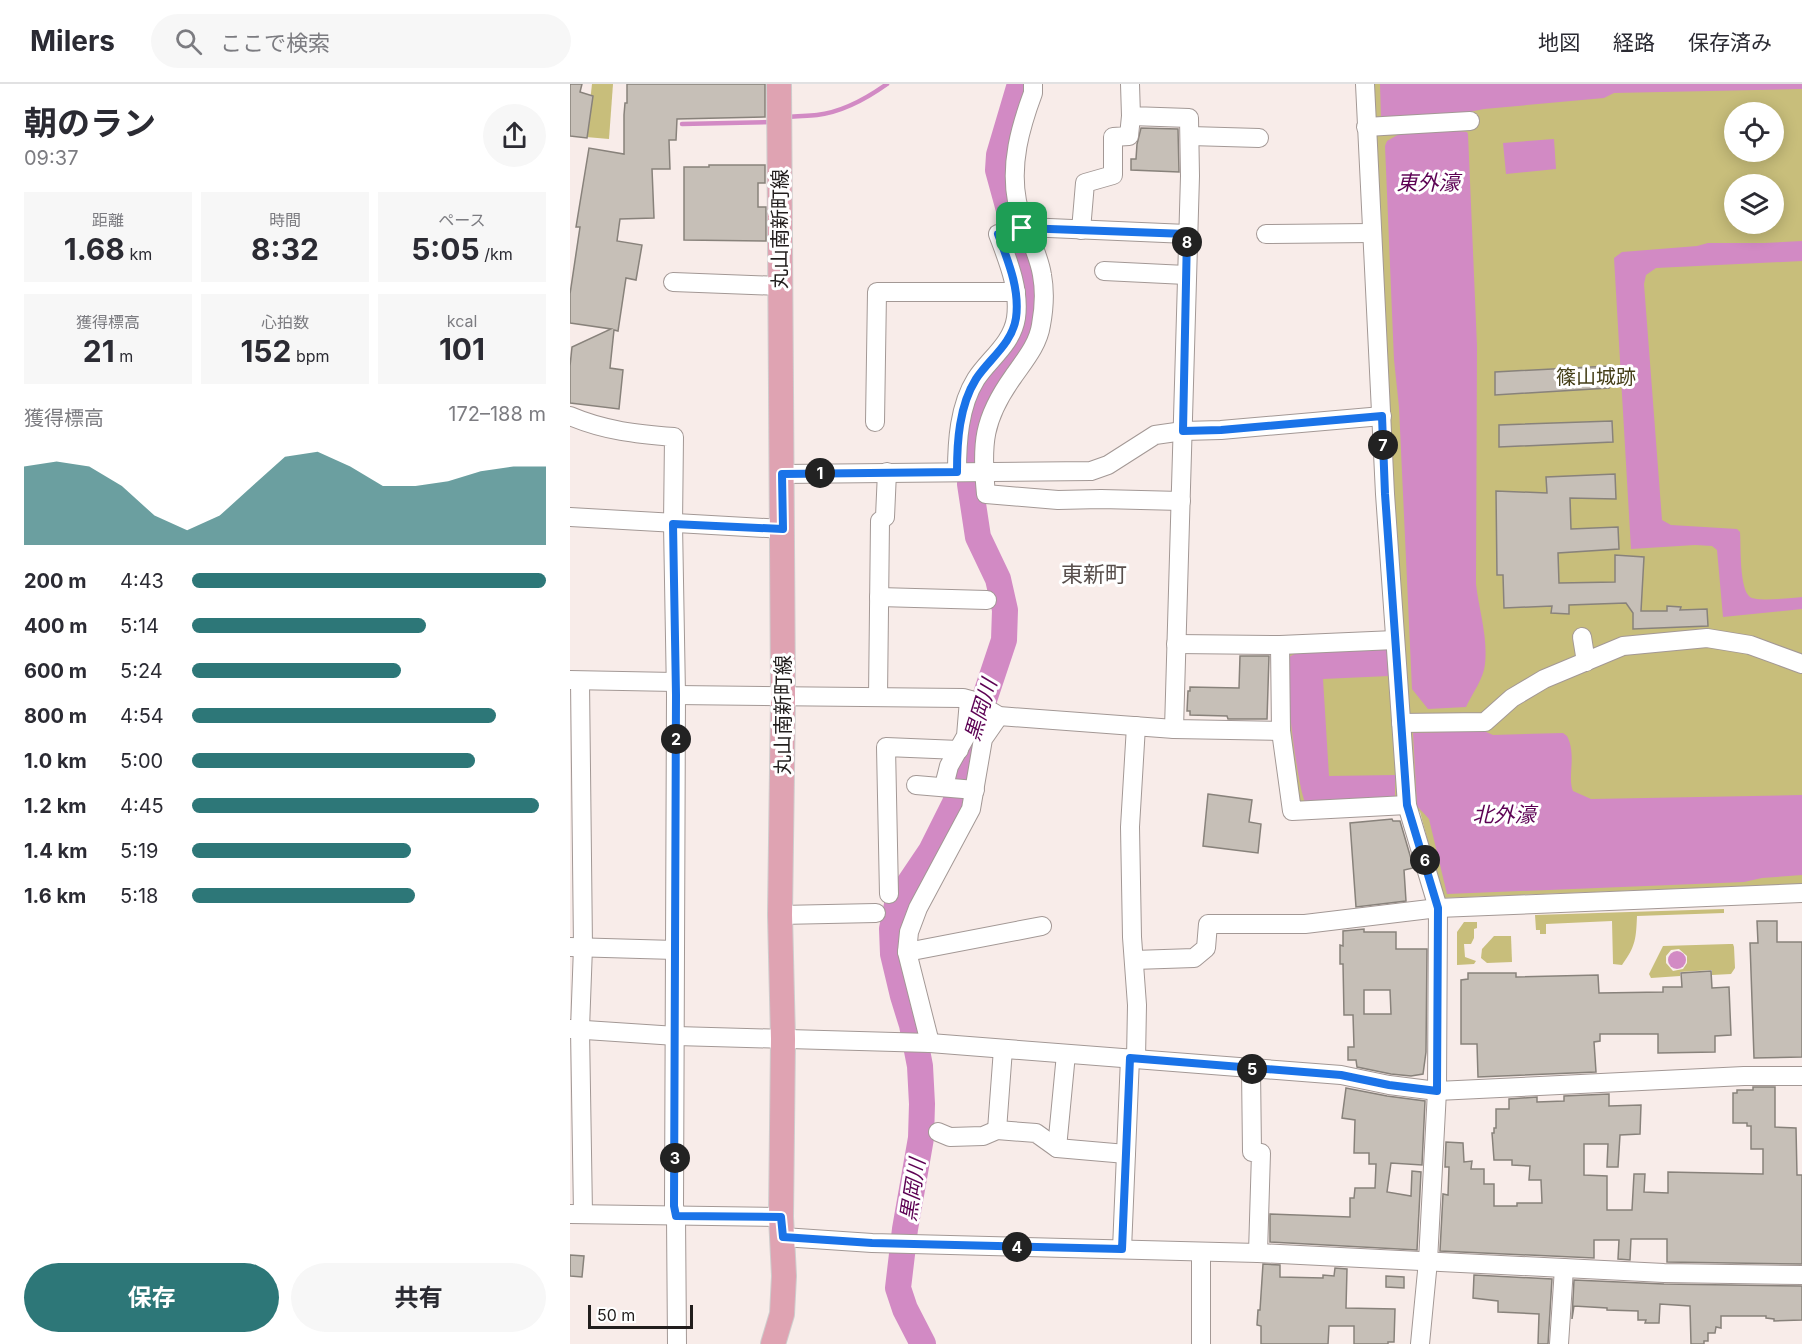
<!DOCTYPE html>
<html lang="ja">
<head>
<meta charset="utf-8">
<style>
	:root { --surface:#fff; --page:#f7f7f7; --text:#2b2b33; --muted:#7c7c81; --line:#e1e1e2; --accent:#2d7778 }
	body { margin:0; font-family:Inter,"Noto Sans JP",sans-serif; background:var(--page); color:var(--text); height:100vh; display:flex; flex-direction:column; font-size:22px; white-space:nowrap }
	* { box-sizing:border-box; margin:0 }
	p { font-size:20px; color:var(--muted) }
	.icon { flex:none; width:33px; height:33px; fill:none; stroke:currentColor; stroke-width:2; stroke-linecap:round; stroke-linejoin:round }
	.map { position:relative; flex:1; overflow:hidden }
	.drawer { display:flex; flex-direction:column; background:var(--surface); width:570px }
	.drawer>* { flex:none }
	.fabs { position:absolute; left:1154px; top:18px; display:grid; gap:12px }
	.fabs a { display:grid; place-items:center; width:60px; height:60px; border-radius:50%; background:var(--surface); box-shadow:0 3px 15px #0003; font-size:30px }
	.scale { position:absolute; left:18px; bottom:15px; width:105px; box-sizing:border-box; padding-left:6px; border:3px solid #211d1c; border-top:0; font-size:16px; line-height:21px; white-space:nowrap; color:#211d1c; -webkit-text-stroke:4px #fff; paint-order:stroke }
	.pin { position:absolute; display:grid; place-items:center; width:51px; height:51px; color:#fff; margin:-26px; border-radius:12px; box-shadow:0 3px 9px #0006 }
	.km { position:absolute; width:30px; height:30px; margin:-15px; border-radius:50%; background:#222; color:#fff; font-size:16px; line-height:30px; text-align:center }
	.round { display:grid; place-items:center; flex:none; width:63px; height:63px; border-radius:32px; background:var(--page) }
	.summary { display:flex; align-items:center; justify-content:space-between; height:102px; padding:0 24px }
	h1 { font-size:33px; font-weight:700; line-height:45px }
	.stats { display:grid; grid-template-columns:repeat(3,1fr); gap:9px; height:102px; padding:6px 24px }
	.stats div { display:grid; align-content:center; border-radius:0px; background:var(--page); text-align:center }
	.stats b { font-size:30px; font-weight:700 }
	.stats small { font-size:16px; font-weight:400 }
	.stats p { font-size:16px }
	.chart { height:168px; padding:12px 24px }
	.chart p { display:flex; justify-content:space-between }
	.chart svg { width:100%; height:108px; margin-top:6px; fill:var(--accent); opacity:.7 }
	.primary-button { display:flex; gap:12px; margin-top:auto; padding:12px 24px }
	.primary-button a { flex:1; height:69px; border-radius:36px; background:var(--accent); color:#fff; font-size:24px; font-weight:700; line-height:69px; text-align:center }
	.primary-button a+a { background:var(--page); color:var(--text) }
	ul { padding:0 24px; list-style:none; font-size:20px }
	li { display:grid; grid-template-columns:96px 72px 1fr; align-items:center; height:45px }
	li i { height:15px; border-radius:8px; background:var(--accent) }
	header { display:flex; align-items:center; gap:36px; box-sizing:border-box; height:84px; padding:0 30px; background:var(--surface); border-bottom:2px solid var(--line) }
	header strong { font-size:28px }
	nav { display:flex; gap:33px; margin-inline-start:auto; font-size:21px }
	.search { width:420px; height:54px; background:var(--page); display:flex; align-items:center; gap:15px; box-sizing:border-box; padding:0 21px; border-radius:33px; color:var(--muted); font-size:22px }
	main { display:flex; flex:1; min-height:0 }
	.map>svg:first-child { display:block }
</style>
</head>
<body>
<header>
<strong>Milers</strong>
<div class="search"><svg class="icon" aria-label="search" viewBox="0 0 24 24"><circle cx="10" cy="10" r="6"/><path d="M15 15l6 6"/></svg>ここで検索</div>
<nav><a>地図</a><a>経路</a><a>保存済み</a></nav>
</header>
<main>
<section class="drawer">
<div class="summary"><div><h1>朝のラン</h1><p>09:37</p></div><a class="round"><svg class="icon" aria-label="share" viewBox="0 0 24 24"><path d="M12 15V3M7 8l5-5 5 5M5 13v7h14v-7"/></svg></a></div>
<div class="stats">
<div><p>距離</p><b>1.68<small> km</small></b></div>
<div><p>時間</p><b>8:32</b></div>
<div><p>ペース</p><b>5:05<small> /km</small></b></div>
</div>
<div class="stats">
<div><p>獲得標高</p><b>21<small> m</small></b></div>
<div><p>心拍数</p><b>152<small> bpm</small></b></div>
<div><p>kcal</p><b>101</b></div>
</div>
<div class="chart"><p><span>獲得標高</span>172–188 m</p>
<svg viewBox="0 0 160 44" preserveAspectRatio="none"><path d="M0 44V12L10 10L20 12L30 20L40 32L50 38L60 32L70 20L80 8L90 6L100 12L110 20L120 20L130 18L140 14L150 12L160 12V44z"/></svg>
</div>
<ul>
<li><b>200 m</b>4:43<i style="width:100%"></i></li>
<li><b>400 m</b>5:14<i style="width:66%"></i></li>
<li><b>600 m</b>5:24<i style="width:59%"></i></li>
<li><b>800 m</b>4:54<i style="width:86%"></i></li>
<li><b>1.0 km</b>5:00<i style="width:80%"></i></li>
<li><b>1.2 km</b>4:45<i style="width:98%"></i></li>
<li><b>1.4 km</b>5:19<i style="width:62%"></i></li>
<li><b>1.6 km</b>5:18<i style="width:63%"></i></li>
</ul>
<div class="primary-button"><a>保存</a><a>共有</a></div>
</section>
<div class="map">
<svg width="1232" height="1260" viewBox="0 0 1232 1260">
	<rect width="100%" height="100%" fill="#f8ece9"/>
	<g fill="#c8be7b" fill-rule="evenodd">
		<polygon points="22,0 43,0 39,55 16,53"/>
		<path d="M801,0H1232V800L873,814L850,728L845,723L720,721L710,562L828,559ZM1164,28H1203V68H1164ZM1164,100H1203V140H1164Z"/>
		<path d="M1154,825V829L1067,832C1066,854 1066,862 1052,881L1043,880L1042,837L976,840V850H970V846H966L965,831Z"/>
		<polygon points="894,838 907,838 907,844 904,845 904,854 901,860 894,860 895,873 906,877 904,880 887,881 887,848"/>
		<polygon points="924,852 941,852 942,878 917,879 911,874 912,865"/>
		<path d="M1159,860H1163L1164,863L1165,884L1161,890L1142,891V886L1110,888V892L1081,894L1079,890L1093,862ZM1109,865L1117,872V879L1113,885L1103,887L1096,879V872L1101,866Z"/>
	</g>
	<g fill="#d28ac4">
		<polygon points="810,0 1232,0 1232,5 1044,9 1034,14 914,25 894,29 811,35"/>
		<path d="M888,47L897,48L898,50L907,262L906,500C909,526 918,553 915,580C914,594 902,610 896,623L858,625L842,605L829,323L824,276L815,62L817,57L831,49Z"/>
		<polygon points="984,55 986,85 936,90 933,59"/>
		<path d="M1232,157V177L1086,184L1076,191L1074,200L1092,436L1101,441L1167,445L1170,448C1171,461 1169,505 1180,513C1188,518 1221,514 1232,513V525L1153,533L1147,466L1142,462L1125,461L1061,465L1044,174L1052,168L1127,162L1138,159H1194Z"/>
		<path d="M818,563L819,592L753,595L759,692L825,691V713L735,718C727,701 713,588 719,573L730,567Z"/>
		<path d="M914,647L923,651L993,649L997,652C1007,671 997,693 1003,707L1021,715L1232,711V791L1192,794L1174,798L877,810L859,735L847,722L843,649Z"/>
		<circle cx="1107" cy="876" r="9"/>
	</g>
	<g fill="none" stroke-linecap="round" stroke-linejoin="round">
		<g stroke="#d28ac4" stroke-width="4.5">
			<path d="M218,33C227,32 237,32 247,31C273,28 296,15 317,0"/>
			<polyline points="112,40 203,38"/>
		</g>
		<polyline stroke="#d28ac4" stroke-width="26" points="353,1260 335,1225 328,1204 335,1145 351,1054 352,1020 350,982 342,941 333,912 323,870 322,845 328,816 361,767 385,719 405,643 434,556 435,526 428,495 408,453 400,400 406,365 412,306 430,283 452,264 462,244 465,218 463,192 445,148 428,86 429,71 450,0"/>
	</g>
	<g fill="#c6bfb7" stroke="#88827b" stroke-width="1.5" fill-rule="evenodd">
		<polygon points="0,0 12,0 10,8 23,12 17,54 0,52"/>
		<polygon points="57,0 195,0 195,33 107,35 106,56 99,56 100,85 82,85 84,134 50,135 47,157 72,161 66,196 56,194 48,247 44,246 40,284 53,286 49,325 0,319 0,282 2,263 41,245 0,239 0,210 10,143 6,143 19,64 54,70 54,31 55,19 57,19"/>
		<polygon points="571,44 608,45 609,88 561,86 561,75 566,75 567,60"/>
		<polygon points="139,81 195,81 195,99 188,99 188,123 196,123 196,157 114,156 114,83 139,83"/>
		<polygon points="1039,282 1039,304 925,311 925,288"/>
		<polygon points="1042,337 1043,358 929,363 929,341"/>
		<polygon points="1045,390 1046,415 1000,414 1001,445 1048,443 1049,465 988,469 989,499 1045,498 1045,471 1074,473 1071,527 1097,527 1097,522 1111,523 1110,526 1137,525 1138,542 1063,545 1063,529 1056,519 999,521 999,530 981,529 982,522 934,524 933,491 927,491 926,407 977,409 976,393"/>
		<polygon points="670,572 699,572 697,635 658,635 657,632 620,631 620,627 617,627 618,607 620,607 620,603 669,604"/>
		<polygon points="638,710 682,716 679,738 691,740 688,769 633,762"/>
		<polygon points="822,735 823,737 830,737 842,778 843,784 834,786 836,817 786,823 780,739"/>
		<polygon points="1187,837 1207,837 1207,858 1232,858 1232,973 1184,974 1180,859 1188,859"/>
		<path d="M794,845V848H826V865H857L856,968L853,990L841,992L821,990L787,983L786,976H778V963H784L783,931H774L773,880H770V861L773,862V847ZM794,906H820L821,930H794Z"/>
		<polygon points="1141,887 1142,904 1159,903 1161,951 1145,952 1145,968 1088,969 1088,950 1030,950 1030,957 1024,958 1026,988 908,993 907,960 891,960 891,896 898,895 898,889 946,889 946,893 1028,891 1029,909 1093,908 1093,903 1112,903 1111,889"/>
		<polygon points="1183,1003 1205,1003 1205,1043 1226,1044 1227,1091 1232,1091 1232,1180 1097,1178 1097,1155 1061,1155 1060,1176 1048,1175 1049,1156 1024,1156 1024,1174 870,1167 873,1110 878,1111 879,1083 875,1083 876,1058 893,1059 894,1078 902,1077 901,1085 914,1085 914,1100 924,1100 924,1122 947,1122 947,1119 972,1119 971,1096 959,1096 960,1082 942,1081 942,1076 924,1076 922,1049 924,1049 924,1044 926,1044 926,1025 939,1025 939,1015 967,1013 967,1018 994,1017 994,1012 1039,1010 1039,1022 1071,1021 1070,1050 1050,1051 1048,1083 1037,1083 1038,1060 1014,1060 1014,1091 1037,1092 1037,1126 1062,1126 1064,1090 1075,1090 1074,1108 1098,1109 1098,1088 1193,1090 1193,1065 1181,1065 1181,1042 1177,1042 1177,1039 1163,1039 1163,1009 1167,1009 1167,1006 1183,1006"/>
		<polygon points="776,1004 817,1012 855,1017 852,1081 821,1079 817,1108 841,1112 842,1087 851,1088 847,1166 700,1158 700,1130 780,1133 780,1114 784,1114 785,1104 805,1104 806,1080 799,1080 799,1069 784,1069 785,1036 772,1034"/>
		<polygon points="0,1171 14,1172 12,1193 0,1192"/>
		<polygon points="693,1180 710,1181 710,1193 753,1194 753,1191 764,1192 765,1184 777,1185 776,1224 825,1225 824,1258 818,1258 818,1260 784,1260 784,1242 759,1242 758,1260 691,1260 691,1242 687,1241 688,1226 690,1226"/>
		<polygon points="904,1191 982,1195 978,1260 968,1260 969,1230 928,1228 928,1217 903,1214"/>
		<polygon points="816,1192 834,1193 834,1204 816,1203"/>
		<polygon points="1004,1196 1094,1200 1232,1202 1232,1236 1204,1237 1204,1235 1196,1234 1196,1232 1151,1232 1151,1244 1146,1243 1145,1249 1138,1249 1138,1257 1134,1257 1134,1260 1121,1260 1120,1222 1090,1220 1089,1239 1075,1239 1076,1236 1068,1236 1068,1227 1037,1226 1037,1224 1004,1222 1002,1235"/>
	</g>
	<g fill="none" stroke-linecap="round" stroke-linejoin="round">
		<defs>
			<g id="minor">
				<path d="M463,0V9C450,44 440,80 447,117C452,142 468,165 472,191C475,207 474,225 471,241C468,261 454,277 443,293C413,335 411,360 416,410L488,416L531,415L611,417"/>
				<polyline points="560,0 561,32 619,34 620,92 604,645"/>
				<polyline points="795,0 815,410 837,721 868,824 867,1007 858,1177 850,1260"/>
				<polyline points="796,43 900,37"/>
				<polyline points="620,52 689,54"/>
				<polyline points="511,146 515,99 543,91 543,53 559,52 561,32"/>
				<polyline points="696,150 802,149"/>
				<polyline points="534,187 616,191"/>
				<polyline points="103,198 210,202"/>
				<path d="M0,332C35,347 67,350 104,353L103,440L106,611L104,1122L106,1132L107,1260"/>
				<polyline points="305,338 307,208 446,208"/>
				<path d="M387,388C387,358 389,322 406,295C419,275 442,260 446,234C450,205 438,177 428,150L456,143L617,150"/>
				<polyline points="212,390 521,387 538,381 585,351 613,347 651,346 812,332"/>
				<polyline points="0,433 213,445"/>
				<polyline points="309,513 417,516"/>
				<polyline points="1012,553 1016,578"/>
				<polyline points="606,560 710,561 825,556"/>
				<polyline points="710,561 711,647 722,727 837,721"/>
				<polyline points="0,596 105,598"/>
				<polyline points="10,597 13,863 10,945 13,1130"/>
				<polyline points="106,611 393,614 404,617 429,632 604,645 711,647"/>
				<polyline points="308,613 310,437 315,433 317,388"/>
				<polyline points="831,639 915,638 942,614 974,595 1053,562 1137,554 1180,561 1232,580"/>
				<polyline points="346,701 405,706"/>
				<polyline points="374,702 379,682 396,652 399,616"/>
				<polyline points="319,810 316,663 389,666"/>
				<polyline points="210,831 306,829"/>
				<polyline points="0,863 105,866"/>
				<polyline points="337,868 472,842"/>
				<polyline points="564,876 624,874 636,864 638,840 735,840 868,824 1232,809"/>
				<polyline points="0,945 106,952 360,959 771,991 819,1001 867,1007 1174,992 1232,992"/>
				<polyline points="360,959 337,868 339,848 348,824 401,725 413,655 429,632"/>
				<polyline points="566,975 567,921 562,853 560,743 566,642"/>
				<polyline points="681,985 682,1068 691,1069 688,1169"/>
				<polyline points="427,1046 433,965"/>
				<polyline points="368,1048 380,1053 413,1052 427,1046 466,1049 487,1064 556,1070"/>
				<polyline points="487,1064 496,970"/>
				<polyline points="0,1130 211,1133"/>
				<polyline points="213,1153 302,1159 688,1169 1094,1189 1232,1191"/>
				<polyline points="552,1165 560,974"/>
				<polyline points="631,1168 631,1260"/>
				<polyline points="989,1260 994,1184"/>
			</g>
			<polyline id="major" points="203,1260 212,1230 214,1192 211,1133 213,955 210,831 213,613 209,0"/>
		</defs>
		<use href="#minor" stroke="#a39895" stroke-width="20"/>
		<use href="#major" stroke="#cecdcd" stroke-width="26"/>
		<use href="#minor" stroke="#fff" stroke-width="18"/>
		<use href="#major" stroke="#dfa3b2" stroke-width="24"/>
	</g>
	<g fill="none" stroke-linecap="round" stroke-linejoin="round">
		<defs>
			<path id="route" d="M452,144L617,150L613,347L651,346L812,332L815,410L837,721L868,824L867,1007L819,1001L771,991L560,974L552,1165L302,1159L213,1153L211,1133L106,1132L104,1122L106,611L103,440L213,445L212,390L387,388C387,358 389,322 406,295C419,275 442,260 446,234C450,205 438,177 428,150Z"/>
		</defs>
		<use href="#route" stroke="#fff" stroke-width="12"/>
		<use href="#route" stroke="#1a73e8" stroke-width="8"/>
	</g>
	<g text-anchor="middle" stroke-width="6" stroke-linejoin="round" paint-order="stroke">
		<g font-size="20" fill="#211d1c" stroke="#fff">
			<text transform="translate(210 145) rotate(-90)" y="7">丸山南新町線</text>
			<text transform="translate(213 631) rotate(-90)" y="7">丸山南新町線</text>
		</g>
		<g font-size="20" fill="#453f18" stroke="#fff">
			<text x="1026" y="300">篠山城跡</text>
		</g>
		<g font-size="21" font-style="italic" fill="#5c0153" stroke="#fff">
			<text x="858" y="106">東外濠</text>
			<text transform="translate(411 626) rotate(-73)" y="7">黒岡川</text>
			<text x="934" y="738">北外濠</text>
			<text transform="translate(343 1106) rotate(-81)" y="7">黒岡川</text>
		</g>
		<g font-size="22" fill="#584f4c" stroke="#fff">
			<text x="524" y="498">東新町</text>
		</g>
	</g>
</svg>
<div class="fabs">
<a><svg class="icon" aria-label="locate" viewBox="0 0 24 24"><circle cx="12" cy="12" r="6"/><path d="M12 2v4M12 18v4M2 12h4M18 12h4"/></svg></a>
<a><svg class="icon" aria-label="layers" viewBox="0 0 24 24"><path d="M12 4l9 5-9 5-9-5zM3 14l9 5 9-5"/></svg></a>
</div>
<div class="scale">50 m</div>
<div class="pin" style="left:452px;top:144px;background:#1e9e55"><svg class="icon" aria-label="arrive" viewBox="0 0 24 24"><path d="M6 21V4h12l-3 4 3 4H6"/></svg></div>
<b class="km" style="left:250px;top:389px">1</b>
<b class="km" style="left:106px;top:655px">2</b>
<b class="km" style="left:105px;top:1074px">3</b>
<b class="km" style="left:447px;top:1163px">4</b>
<b class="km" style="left:682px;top:985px">5</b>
<b class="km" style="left:855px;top:776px">6</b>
<b class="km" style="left:813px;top:361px">7</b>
<b class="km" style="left:617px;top:158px">8</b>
</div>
</main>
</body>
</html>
